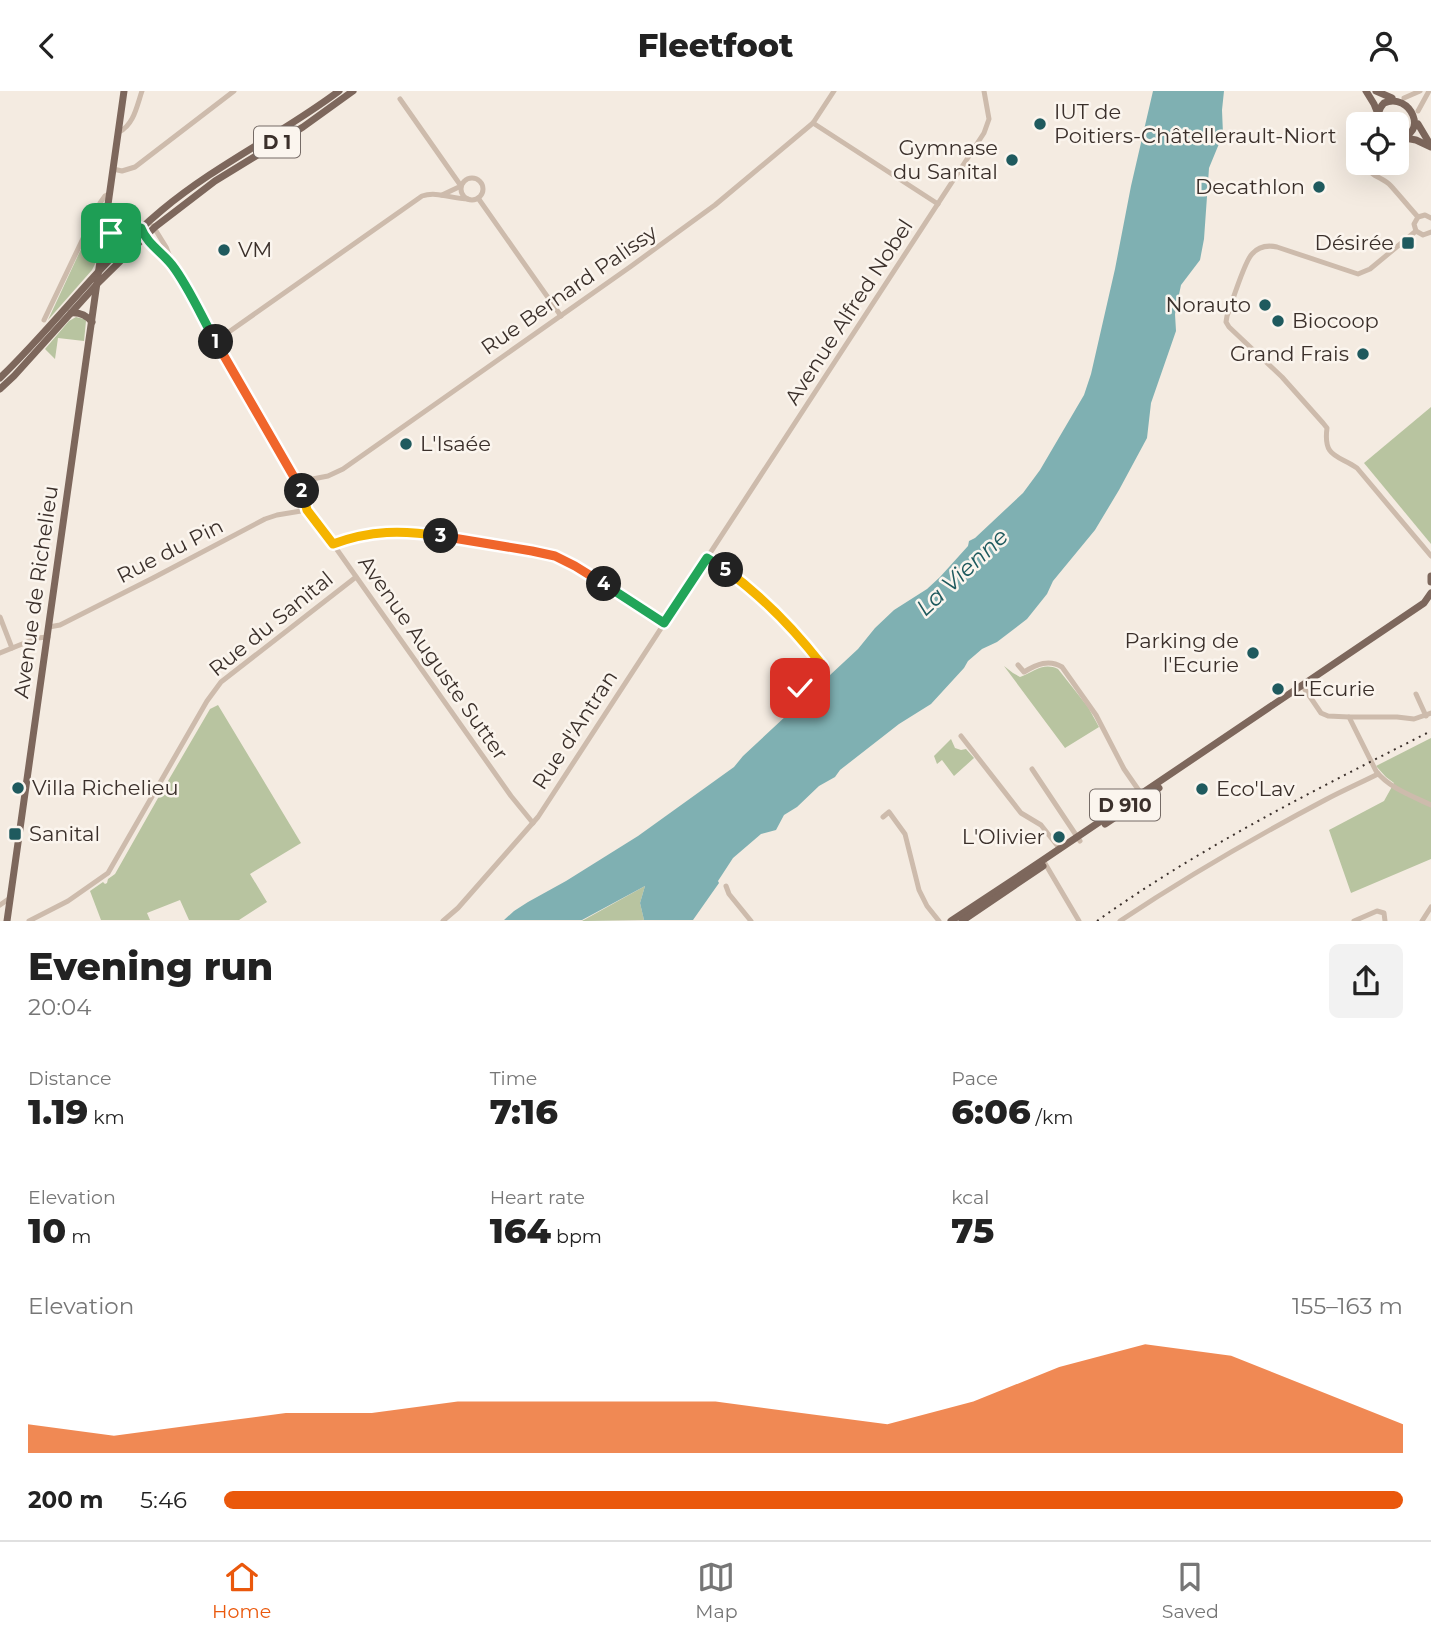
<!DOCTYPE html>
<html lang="en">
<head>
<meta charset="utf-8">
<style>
	:root { --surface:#fff; --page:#f2f2f2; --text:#222; --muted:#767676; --line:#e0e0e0; --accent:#ea580c }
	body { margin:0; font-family:Montserrat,sans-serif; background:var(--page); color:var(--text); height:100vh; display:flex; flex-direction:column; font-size:26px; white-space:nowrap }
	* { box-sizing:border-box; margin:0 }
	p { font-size:23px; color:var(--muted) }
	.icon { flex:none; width:38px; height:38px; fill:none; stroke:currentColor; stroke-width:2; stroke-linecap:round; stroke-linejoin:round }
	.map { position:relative; height:830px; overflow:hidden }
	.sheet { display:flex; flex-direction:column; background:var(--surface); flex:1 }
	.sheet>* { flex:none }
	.fabs { position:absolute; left:1346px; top:21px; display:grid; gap:14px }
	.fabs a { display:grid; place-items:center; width:63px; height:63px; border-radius:10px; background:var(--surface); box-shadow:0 7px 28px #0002; font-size:35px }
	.pin { position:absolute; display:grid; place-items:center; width:60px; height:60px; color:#fff; margin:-30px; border-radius:14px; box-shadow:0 4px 10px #0006 }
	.km { position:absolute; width:35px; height:35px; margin:-18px; border-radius:50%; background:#222; color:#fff; font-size:19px; line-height:35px; text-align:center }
	.round { display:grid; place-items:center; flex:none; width:74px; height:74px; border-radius:10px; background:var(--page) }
	.summary { display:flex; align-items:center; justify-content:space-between; height:119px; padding:0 28px }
	h1 { font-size:38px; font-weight:800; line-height:52px }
	.metrics { display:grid; grid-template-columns:repeat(3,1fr); gap:10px; height:119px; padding:7px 28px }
	.metrics div { display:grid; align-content:center }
	.metrics b { font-size:35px; font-weight:800 }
	.metrics small { font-size:19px; font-weight:400 }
	.metrics p { font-size:19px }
	.chart { height:196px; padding:14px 28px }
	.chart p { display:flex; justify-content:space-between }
	.chart svg { width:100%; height:126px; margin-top:7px; fill:var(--accent); opacity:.7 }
	ul { padding:0 28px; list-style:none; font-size:23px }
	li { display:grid; grid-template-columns:112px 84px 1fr; align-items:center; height:52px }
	li i { height:18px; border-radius:9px; background:var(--accent) }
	header { display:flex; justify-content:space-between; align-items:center; height:91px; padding:0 28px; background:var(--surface); font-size:32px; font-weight:800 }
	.tab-bar { display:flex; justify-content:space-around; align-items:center; height:98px; border-top:2px solid var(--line); background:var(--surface); font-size:19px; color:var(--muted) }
	.tab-bar a { display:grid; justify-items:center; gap:4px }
	.tab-bar .selected { color:var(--accent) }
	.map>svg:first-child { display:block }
</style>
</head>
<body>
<header><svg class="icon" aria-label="back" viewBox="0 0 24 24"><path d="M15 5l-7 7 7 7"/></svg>Fleetfoot<svg class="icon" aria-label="person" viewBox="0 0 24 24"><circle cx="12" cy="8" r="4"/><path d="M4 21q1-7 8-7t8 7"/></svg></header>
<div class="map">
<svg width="1431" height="830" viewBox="0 0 1431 830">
	<rect width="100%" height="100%" fill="#f4ebe1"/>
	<g fill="#b8c4a0">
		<polygon points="95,141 100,145 96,171 92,179 48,229 88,143"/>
		<polygon points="76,226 84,228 86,230 84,250 58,247 55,268 45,258 69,230"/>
		<polygon points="1431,316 1431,453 1364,372"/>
		<path d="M1004,575L1013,582L1020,586C1034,581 1043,571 1058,578L1088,616L1099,636L1065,657Z"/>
		<polygon points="218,614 301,752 250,783 267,811 239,829 189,829 180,809 147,822 150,829 101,829 90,800 103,791 105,793 107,792 108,788 115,783 162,700 168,699 170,695 168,690 210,618"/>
		<polygon points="1431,647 1431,768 1351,802 1329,739 1384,710 1394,692 1386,686 1376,675"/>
		<polygon points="951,648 955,657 961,659 966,658 974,667 954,685 942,669 937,673 934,665"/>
		<polygon points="645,795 640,812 644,829 582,830"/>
	</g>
	<polygon fill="#7fb0b2" points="1153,0 1224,0 1222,19 1223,43 1209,77 1204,148 1200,169 1181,194 1175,223 1176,240 1151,312 1147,347 1119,399 1095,439 1053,490 1047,503 1027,528 997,551 982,558 968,570 964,577 931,613 899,633 840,679 835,686 819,695 797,716 784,724 776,739 761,743 733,767 718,790 719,792 693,829 644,829 640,812 645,795 582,829 504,829 514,820 528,811 566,790 638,745 734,676 743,665 858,558 875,537 894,519 927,498 940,486 968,455 969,450 975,447 1023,402 1040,379 1084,304 1091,283 1115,178 1131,95"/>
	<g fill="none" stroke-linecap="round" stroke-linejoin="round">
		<g stroke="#cdbbac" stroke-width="5">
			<polyline points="1404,7 1420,0"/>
			<polyline points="400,8 461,95 442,104"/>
			<polyline points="1418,20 1429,0"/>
			<polyline points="813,32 938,113"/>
			<path d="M119,41C134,34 137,14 142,0"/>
			<path d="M1366,72C1370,87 1382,85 1391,95C1400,105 1409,116 1418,126"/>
			<polyline points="113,78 122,80 135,76 234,0"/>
			<circle cx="472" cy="98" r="11"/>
			<polyline points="478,107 561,225"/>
			<polyline points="153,135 166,156 174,176 297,391 307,419 333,453 511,705 533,732"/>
			<path d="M1416,140L1370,178L1358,183L1277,156C1268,154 1259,155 1252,163C1244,171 1232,212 1227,225L1226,231L1229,236L1282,286L1323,332L1327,337C1323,367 1338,364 1357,377L1431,465"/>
			<polyline points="1416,140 1414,133 1418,126 1425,124 1431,127"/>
			<polyline points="1416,140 1423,144 1431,141"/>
			<polyline points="143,143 170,172"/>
			<polyline points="44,229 100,112 105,105 109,103"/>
			<path d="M216,250L422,105C437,100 452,108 468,108"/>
			<polyline points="297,391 328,385 343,378 630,176 715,114 813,32 834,0"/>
			<polyline points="333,453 359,445 390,441 412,441 532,460 555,465 575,475 664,532"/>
			<path d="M707,467C753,490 790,534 822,574L810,583L796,603"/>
			<polyline points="0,526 12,557"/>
			<polyline points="49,536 60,534 153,487 265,428 277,424 307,419"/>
			<polyline points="0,562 37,547 48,546"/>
			<path d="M1018,574L1024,581C1037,573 1049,568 1062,576L1096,624L1124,678L1142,704"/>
			<path d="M1302,594L1321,622L1328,625L1349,626L1376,680C1389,697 1412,705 1431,714"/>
			<polyline points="1416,603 1426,625"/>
			<polyline points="1349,626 1397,626 1414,628 1431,622"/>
			<polyline points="961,645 1021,722 1041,734 1060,758"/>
			<polyline points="1032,678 1080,750"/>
			<polyline points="883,726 889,721 905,743 919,799 927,815 939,830"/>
			<polyline points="1043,769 1079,830"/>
			<polyline points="726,795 729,803 751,830"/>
			<polyline points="0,814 10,807"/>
			<polyline points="29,830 68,810 108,782 207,610 221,591 356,486"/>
			<polyline points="443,830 458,817 538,726 984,42 989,28 984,0"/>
			<path d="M1120,830C1186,786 1255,746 1325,709C1342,700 1360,692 1378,683"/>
			<polyline points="1354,830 1377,820 1384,822 1385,830"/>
			<polyline points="1422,830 1431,816"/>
		</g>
		<g stroke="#7d675c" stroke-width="7">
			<polyline points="1366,0 1374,13 1378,23"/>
			<polyline points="1376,0 1392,7"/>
			<path d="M1379,33C1377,25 1378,18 1384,12C1410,0 1431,45 1396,47"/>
			<polyline points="1418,33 1431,55"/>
			<polyline points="1405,47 1416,49 1431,56"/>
			<path d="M105,136C112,144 118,149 129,146"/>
			<path d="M71,222C80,221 86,224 92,231"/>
			<path d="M0,287C56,233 102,169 162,119C217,73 282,43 339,0"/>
			<polyline points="0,298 14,285 98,192 155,136 215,90 303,36 353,0"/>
			<polyline points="1431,485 1431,491"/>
			<polyline points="1105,733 1159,697"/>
			<polyline points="7,830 124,0"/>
			<polyline points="951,830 1043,769 1424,512 1431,502"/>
			<polyline points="962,830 1043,775"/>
		</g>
		<path stroke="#3b302b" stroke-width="2" stroke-dasharray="2 5" stroke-linecap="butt" d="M1097,830C1202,755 1317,698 1431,640"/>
	</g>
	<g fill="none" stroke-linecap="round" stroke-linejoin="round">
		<defs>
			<path id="split-1" d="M111,142C123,150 131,146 141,137C147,153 162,161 172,174C189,196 202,227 216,251"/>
			<polyline id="split-2" points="216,251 302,400"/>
			<path id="split-3" d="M302,400L307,419L333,453C371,439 402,439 441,445"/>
			<polyline id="split-4" points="441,445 532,460 555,465 575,475 604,493"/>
			<polyline id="split-5" points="604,493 664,532 707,467 726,479"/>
			<path id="split-6" d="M726,479C763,506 794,538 822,574L810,583L800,597"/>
		</defs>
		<use href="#split-1" stroke="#fff" stroke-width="14"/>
		<use href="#split-2" stroke="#fff" stroke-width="14"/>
		<use href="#split-3" stroke="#fff" stroke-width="14"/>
		<use href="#split-4" stroke="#fff" stroke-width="14"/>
		<use href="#split-5" stroke="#fff" stroke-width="14"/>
		<use href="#split-6" stroke="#fff" stroke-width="14"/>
		<use href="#split-1" stroke="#22a559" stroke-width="9"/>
		<use href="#split-2" stroke="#f0652b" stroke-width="9"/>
		<use href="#split-3" stroke="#f5b400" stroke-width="9"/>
		<use href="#split-4" stroke="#f0652b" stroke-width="9"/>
		<use href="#split-5" stroke="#22a559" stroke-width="9"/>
		<use href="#split-6" stroke="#f5b400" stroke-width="9"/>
	</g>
	<g fill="#1f5a5e" stroke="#fbf5ee" stroke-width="2.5">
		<circle cx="1040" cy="33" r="7"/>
		<circle cx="1012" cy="69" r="7"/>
		<circle cx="1319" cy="96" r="7"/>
		<rect x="1401" y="145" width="14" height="14" rx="3.5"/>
		<circle cx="224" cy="159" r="7"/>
		<circle cx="1265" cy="214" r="7"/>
		<circle cx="1278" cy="230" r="7"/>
		<circle cx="1363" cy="263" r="7"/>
		<circle cx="406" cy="353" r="7"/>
		<circle cx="1253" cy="562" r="7"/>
		<circle cx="1278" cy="598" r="7"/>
		<circle cx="18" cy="697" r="7"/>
		<circle cx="1202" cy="698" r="7"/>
		<rect x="8" y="736" width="14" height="14" rx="3.5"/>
		<circle cx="1059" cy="746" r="7"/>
	</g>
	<g text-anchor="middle" stroke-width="5" stroke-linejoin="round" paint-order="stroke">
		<g fill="#fbf5ee" stroke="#756b66" stroke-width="2">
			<rect x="254" y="35.5" width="46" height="31" rx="5"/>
			<rect x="1090" y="698.5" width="70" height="31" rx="5"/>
		</g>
		<g font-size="19" font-weight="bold" fill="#3b302b">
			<text x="277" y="58">D 1</text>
			<text x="1125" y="721">D 910</text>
		</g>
		<g font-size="21" fill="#3b302b" stroke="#fbf5ee" text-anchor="start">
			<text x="1054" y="28">IUT de<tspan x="1054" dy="24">Poitiers-Châtellerault-Niort</tspan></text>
			<text x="998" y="64" text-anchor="end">Gymnase<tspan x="998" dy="24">du Sanital</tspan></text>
			<text x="1305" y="103" text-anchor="end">Decathlon</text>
			<text x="1394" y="159" text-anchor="end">Désirée</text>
			<text x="238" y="166">VM</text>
			<text x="1251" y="221" text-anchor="end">Norauto</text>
			<text x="1292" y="237">Biocoop</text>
			<text x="1349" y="270" text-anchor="end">Grand Frais</text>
			<text x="420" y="360">L'Isaée</text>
			<text x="1239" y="557" text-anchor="end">Parking de<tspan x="1239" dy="24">l'Ecurie</tspan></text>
			<text x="1292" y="605">L'Ecurie</text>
			<text x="32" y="704">Villa Richelieu</text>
			<text x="1216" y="705">Eco'Lav</text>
			<text x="29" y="750">Sanital</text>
			<text x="1045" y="753" text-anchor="end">L'Olivier</text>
		</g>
		<g font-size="21" fill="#3b302b" stroke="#fbf5ee">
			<text transform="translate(569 199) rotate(-35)" y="7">Rue Bernard Palissy</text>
			<text transform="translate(849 221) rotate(-57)" y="7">Avenue Alfred Nobel</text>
			<text transform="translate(170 460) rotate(-27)" y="7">Rue du Pin</text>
			<text transform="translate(36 501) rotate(-82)" y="7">Avenue de Richelieu</text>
			<text transform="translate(271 533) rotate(-39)" y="7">Rue du Sanital</text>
			<text transform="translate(433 567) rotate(55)" y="7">Avenue Auguste Sutter</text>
			<text transform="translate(575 639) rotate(-57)" y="7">Rue d'Antran</text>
		</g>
		<g font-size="23" font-style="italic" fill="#1f5a5e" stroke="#fbf5ee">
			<text transform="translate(962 481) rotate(-43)" y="8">La Vienne</text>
		</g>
	</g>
</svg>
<div class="fabs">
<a><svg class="icon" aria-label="locate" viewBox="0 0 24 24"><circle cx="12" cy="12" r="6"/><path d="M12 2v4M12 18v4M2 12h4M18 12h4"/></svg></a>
</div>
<div class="pin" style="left:111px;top:142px;background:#1e9e55"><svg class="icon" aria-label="arrive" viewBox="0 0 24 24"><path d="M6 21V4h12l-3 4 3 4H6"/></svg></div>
<div class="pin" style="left:800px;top:597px;background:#d93025"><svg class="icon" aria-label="check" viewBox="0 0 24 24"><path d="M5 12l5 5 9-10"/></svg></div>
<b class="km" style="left:216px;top:251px">1</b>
<b class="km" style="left:302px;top:400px">2</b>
<b class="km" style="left:441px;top:445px">3</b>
<b class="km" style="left:604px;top:493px">4</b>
<b class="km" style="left:726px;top:479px">5</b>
</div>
<section class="sheet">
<div class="summary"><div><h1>Evening run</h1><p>20:04</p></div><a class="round"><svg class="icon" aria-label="share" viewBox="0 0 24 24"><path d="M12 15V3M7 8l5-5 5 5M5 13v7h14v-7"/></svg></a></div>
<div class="metrics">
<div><p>Distance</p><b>1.19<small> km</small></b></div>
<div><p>Time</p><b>7:16</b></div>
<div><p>Pace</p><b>6:06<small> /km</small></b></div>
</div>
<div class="metrics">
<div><p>Elevation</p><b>10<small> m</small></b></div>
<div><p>Heart rate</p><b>164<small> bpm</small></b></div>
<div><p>kcal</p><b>75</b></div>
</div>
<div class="chart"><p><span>Elevation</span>155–163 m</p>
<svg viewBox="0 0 160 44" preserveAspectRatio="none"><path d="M0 44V34L10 38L20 34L30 30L40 30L50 26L60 26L70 26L80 26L90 30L100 34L110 26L120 14L130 6L140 10L150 22L160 34V44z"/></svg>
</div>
<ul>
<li><b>200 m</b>5:46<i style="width:100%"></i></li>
</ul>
</section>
<nav class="tab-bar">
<a class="selected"><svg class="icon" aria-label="home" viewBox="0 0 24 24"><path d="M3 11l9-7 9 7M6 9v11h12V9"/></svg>Home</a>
<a><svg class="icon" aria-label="map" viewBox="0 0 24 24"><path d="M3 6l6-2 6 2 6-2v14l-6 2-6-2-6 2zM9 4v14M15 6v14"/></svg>Map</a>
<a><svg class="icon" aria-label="saved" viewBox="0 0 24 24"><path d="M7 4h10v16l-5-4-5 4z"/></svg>Saved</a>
</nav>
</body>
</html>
